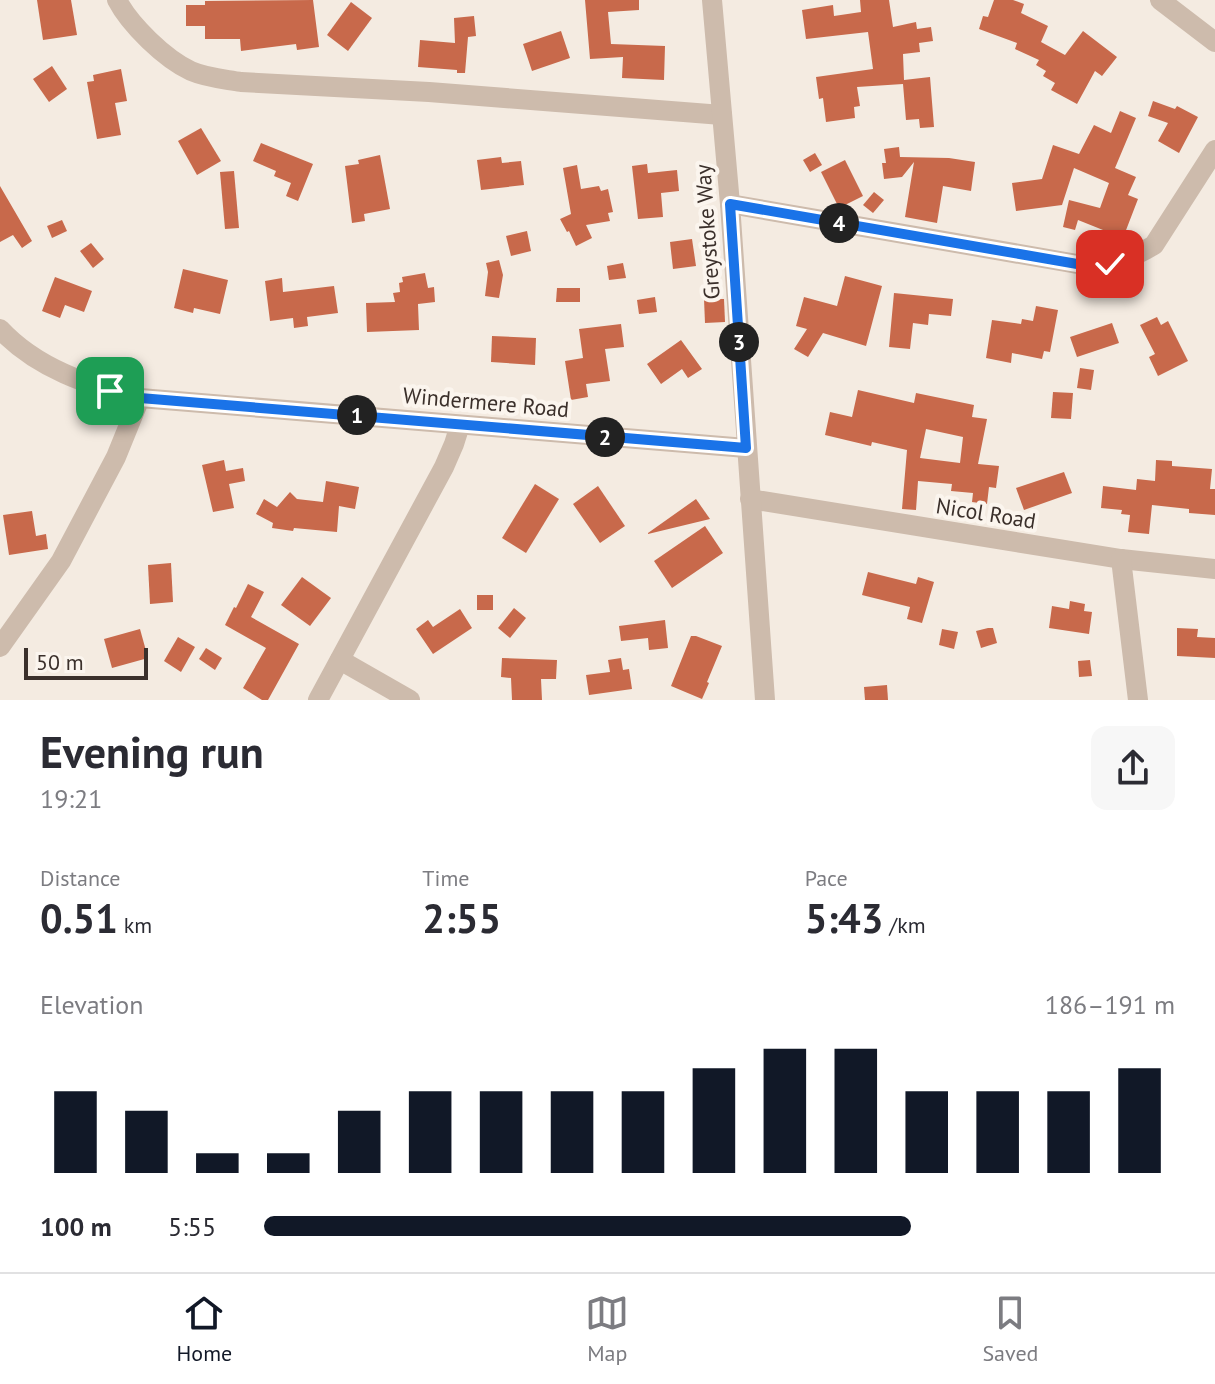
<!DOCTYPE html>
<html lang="en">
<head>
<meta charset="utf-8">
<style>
	:root { --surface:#fff; --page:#f7f7f7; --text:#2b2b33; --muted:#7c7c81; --line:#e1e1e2; --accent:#111827 }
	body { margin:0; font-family:"PT Sans",sans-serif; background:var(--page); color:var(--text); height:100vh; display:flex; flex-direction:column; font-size:30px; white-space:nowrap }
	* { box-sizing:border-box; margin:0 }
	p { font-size:26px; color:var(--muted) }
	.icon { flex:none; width:44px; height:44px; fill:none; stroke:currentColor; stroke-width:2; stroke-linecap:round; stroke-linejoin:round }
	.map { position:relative; height:700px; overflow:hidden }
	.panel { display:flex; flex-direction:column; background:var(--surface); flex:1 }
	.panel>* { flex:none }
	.scale { position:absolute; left:24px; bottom:20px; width:124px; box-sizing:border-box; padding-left:8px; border:4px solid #3b302b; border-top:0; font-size:22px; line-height:28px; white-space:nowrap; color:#3b302b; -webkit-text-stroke:6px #fbf5ee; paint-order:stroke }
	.pin { position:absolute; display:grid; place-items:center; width:68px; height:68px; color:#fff; margin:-34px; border-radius:16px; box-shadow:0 4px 12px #0006 }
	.km { position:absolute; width:40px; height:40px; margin:-20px; border-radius:50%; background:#222; color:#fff; font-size:22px; line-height:40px; text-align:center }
	.round { display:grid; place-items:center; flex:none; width:84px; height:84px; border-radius:16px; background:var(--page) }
	.headline { display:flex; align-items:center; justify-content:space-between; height:136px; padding:0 40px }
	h1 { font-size:44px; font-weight:600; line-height:60px }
	.stats { display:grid; grid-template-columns:repeat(3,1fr); gap:12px; height:136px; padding:8px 40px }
	.stats div { display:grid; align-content:center }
	.stats b { font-size:40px; font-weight:600 }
	.stats small { font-size:22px; font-weight:400 }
	.stats p { font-size:22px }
	.chart { height:224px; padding:16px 40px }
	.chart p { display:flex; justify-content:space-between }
	.chart svg { width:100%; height:144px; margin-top:8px; stroke:var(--accent); stroke-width:6 }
	ul { padding:0 40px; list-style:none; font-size:26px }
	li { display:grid; grid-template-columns:128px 96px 1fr; align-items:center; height:60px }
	li i { height:20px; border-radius:10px; background:var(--accent) }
	.dock { display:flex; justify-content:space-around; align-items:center; height:112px; border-top:2px solid var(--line); background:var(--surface); font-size:22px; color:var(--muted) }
	.dock a { display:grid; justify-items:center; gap:4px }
	.dock .active { color:var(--accent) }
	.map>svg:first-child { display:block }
</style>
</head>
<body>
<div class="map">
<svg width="1215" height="700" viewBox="0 0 1215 700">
	<rect width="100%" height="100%" fill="#f4ebe1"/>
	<g fill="#c8694b" fill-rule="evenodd">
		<polygon points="37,0 71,0 77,35 43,40"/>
		<polygon points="313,0 319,47 297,50 296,44 241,51 240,39 205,39 205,26 186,26 186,5 205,5 205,1"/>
		<polygon points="585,0 639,0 639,10 608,12 611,44 665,46 664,80 622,78 623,57 590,59"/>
		<polygon points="860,0 889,0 893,27 916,22 917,29 931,27 933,41 919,43 920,52 903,54 904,80 930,77 934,127 920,128 919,119 906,120 903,84 857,87 860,106 854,107 855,118 826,122 823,98 819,99 816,77 873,69 868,32 806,39 802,10 833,5 834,16 861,12"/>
		<polygon points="994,0 1013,0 1024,4 1021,13 1048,26 1041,42 1065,55 1083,31 1117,57 1102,76 1095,71 1077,104 1051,90 1055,83 1043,76 1046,71 1036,65 1039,60 1015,49 1017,43 979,29 983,16 988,17"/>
		<polygon points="351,2 372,18 348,51 327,35"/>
		<polygon points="474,16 476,36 468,37 465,73 457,73 457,70 418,67 420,40 455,43 454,18"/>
		<polygon points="561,31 570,58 532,71 523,44"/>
		<polygon points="52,66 67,89 49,102 33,79"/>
		<polygon points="121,69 127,101 115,103 121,135 97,139 87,82 94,81 93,75"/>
		<polygon points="1153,101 1175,109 1177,106 1198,117 1179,153 1158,141 1168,123 1148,116"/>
		<polygon points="1120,111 1136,118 1115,168 1136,177 1128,195 1138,199 1123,238 1078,220 1075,230 1063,227 1069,200 1100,208 1109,183 1074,168 1062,205 1016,211 1012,183 1042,179 1053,145 1079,154 1094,125 1111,133"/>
		<polygon points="201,128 221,161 197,175 178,141"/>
		<polygon points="261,143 313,164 298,201 286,196 291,183 274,176 276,171 253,161"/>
		<polygon points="899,147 900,157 949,158 975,162 971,191 943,186 937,223 905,217 914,162 902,177 884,179 882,163 886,163 884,149"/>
		<polygon points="815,153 822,165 810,172 803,160"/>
		<polygon points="380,155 390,209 364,214 365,221 352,223 345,166 359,164 358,160"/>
		<polygon points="501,157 502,163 521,161 524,185 481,190 477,160"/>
		<polygon points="845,160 863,196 839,208 821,172"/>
		<polygon points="647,164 648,173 677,170 679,191 661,193 663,217 638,219 632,166"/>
		<polygon points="577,165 581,189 599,186 601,191 608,189 613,212 608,213 610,221 586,225 592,238 576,246 569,231 567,232 560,219 571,214 563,168"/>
		<polygon points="234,171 239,228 225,229 220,172"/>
		<polygon points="0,186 32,241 22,248 13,235 0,242"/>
		<polygon points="874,192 884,200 873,213 863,205"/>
		<polygon points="62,220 67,231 52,238 47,226"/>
		<polygon points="527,231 531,251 511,256 506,236"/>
		<polygon points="692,239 696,266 673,269 670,242"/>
		<polygon points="91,243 104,259 93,268 80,251"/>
		<polygon points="499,260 503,275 499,298 485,296 488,272 486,263"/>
		<polygon points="623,263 626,278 609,280 607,266"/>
		<polygon points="183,269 228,280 220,314 194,308 193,313 174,308"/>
		<polygon points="425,273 428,288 434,287 435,302 418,304 419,330 367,332 366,303 395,302 393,293 400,292 399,283 403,282 402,277"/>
		<polygon points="845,276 882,286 866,346 823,333 808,357 794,349 807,329 796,326 804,297 837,306"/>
		<polygon points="55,277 92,291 84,312 65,305 60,318 42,311"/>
		<polygon points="282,278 283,292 334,286 338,313 307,317 308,326 294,328 293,318 270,321 265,281"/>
		<polygon points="557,288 580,288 580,302 556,302"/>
		<polygon points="894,293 953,299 951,316 929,314 928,325 913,323 910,349 889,347"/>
		<polygon points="655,297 657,312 639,314 637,300"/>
		<polygon points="704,299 724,299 725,322 705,323"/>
		<polygon points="1036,306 1058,310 1050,352 1044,351 1042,359 1012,353 1011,363 986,358 992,320 1021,324 1022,319 1033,321"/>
		<polygon points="1157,317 1161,325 1168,321 1188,361 1158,376 1149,357 1155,354 1140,325"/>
		<polygon points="1112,323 1119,343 1077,357 1070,337"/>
		<polygon points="621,324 624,347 605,349 610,381 586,384 588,397 571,400 565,361 583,358 579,329"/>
		<polygon points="492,336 536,338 535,365 491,362"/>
		<polygon points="681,340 702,369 688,378 682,369 661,384 647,364"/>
		<polygon points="1080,368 1094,370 1091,390 1077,388"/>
		<path d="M858,390L914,403L916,393L974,405L972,417L987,419L978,464L999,466L996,488L989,487L987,504L972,502L973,493L951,491L952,484L918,481L916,510L902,509L907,450L872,442L871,446L825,435L830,412L852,417ZM926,429L963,437L960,463L920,458Z"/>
		<polygon points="1053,392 1073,393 1071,419 1051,418"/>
		<polygon points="224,460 226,471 243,468 245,481 229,484 234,508 213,512 202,465"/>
		<polygon points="1156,460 1172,461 1172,466 1212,469 1210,489 1215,489 1215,515 1189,513 1189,509 1152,505 1149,534 1128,532 1130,515 1121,514 1122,510 1101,508 1103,486 1136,490 1137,479 1155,481"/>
		<polygon points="1064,472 1072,493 1024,510 1016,488"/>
		<polygon points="326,481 359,487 355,509 339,506 337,532 294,528 293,531 272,528 273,523 256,514 264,499 277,507 290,492 297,499 323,502"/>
		<polygon points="535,484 559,499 526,553 502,538"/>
		<polygon points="598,486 625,526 600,543 573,504"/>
		<polygon points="696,499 710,519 648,534 648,533"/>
		<polygon points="32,511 36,536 46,534 48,549 9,555 3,515"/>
		<polygon points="705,526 723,553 672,588 654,561"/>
		<polygon points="171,563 173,602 150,604 148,565"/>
		<polygon points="868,572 916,584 918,577 934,582 922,623 907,619 910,607 862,595"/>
		<polygon points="302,577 331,598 310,626 281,605"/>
		<polygon points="248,584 264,592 251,617 299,644 268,700 262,700 243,688 266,648 225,625 234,607 236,608"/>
		<rect x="477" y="595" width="16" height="15"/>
		<polygon points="1070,601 1085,604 1084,611 1092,612 1089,634 1049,628 1052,606 1069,609"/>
		<polygon points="514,608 526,618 510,638 498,628"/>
		<polygon points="460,609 472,628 433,654 416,629 428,620 433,627"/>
		<polygon points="665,620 668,648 649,650 648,638 621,641 619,626"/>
		<polygon points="988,628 993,628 997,643 981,648 976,631"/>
		<polygon points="1177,628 1198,629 1197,637 1215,638 1215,658 1177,656"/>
		<polygon points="140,629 148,658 112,668 104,639"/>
		<polygon points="942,629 958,632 954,649 939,645"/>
		<polygon points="691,636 696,636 722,646 707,682 709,683 702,699 671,686"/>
		<polygon points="178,637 195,647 181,672 164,661"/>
		<polygon points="206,648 222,658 215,670 199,659"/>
		<polygon points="502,658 557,660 556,679 541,679 542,700 512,700 511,678 501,677"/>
		<polygon points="621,658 623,670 629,669 632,689 589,695 586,675 610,672 608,660"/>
		<polygon points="1090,660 1092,676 1079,677 1078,661"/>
		<polygon points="887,685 888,700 865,700 864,687"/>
	</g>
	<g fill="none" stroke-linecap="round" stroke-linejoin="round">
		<g stroke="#cdbbac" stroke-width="20">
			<path d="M117,0C130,25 165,59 191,71C207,78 224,79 241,82L429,92L722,115"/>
			<polyline points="1160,0 1215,42"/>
			<path d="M730,204L1083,265C1112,264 1128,261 1154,245L1215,150"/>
			<path d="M0,329C36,368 89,386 140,398L746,448"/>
			<polyline points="750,499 1121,559 1215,569"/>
			<polyline points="1121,559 1138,700"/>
			<polyline points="0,647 61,561 116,457 140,398"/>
			<polyline points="340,660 410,700"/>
			<polyline points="318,700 444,467 454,444 460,425"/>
		</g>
		<polyline stroke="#cdbbac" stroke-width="20" points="712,0 730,204 765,700"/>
	</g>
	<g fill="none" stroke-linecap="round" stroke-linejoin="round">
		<defs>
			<polyline id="route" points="110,391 140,398 746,448 730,204 1083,265 1110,264"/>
		</defs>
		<use href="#route" stroke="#fff" stroke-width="16"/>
		<use href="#route" stroke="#1a73e8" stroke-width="10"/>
	</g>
	<g text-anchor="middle" stroke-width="8" stroke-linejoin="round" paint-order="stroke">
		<g font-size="22" fill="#3b302b" stroke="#fbf5ee">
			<text transform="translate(707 232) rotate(-94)" y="8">Greystoke Way</text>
			<text transform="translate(486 402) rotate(5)" y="8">Windermere Road</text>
			<text transform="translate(986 513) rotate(9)" y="8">Nicol Road</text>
		</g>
	</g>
</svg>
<div class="scale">50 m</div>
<div class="pin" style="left:110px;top:391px;background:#1e9e55"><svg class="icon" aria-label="arrive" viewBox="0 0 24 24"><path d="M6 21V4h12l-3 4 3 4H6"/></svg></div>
<div class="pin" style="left:1110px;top:264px;background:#d93025"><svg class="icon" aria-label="check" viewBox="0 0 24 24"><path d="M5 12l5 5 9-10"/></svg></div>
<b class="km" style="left:357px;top:415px">1</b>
<b class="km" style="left:605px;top:437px">2</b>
<b class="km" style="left:739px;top:342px">3</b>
<b class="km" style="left:839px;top:223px">4</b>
</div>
<section class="panel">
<div class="headline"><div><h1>Evening run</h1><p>19:21</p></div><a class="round"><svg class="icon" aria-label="share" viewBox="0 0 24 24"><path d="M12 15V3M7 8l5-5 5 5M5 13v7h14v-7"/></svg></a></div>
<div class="stats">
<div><p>Distance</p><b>0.51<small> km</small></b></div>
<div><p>Time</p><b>2:55</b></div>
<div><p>Pace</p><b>5:43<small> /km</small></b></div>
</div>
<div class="chart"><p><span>Elevation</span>186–191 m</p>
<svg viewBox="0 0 160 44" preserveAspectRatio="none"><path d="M5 44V19M15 44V25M25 44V38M35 44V38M45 44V25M55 44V19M65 44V19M75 44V19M85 44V19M95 44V12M105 44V6M115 44V6M125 44V19M135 44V19M145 44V19M155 44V12"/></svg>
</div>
<ul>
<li><b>100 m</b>5:55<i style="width:71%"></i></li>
</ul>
</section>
<nav class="dock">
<a class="active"><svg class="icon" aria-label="home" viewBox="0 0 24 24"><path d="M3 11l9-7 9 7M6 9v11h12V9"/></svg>Home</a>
<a><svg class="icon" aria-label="map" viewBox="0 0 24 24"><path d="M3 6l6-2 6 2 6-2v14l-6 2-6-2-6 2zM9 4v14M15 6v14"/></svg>Map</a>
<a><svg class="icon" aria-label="saved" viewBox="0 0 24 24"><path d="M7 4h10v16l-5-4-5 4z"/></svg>Saved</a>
</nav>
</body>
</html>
